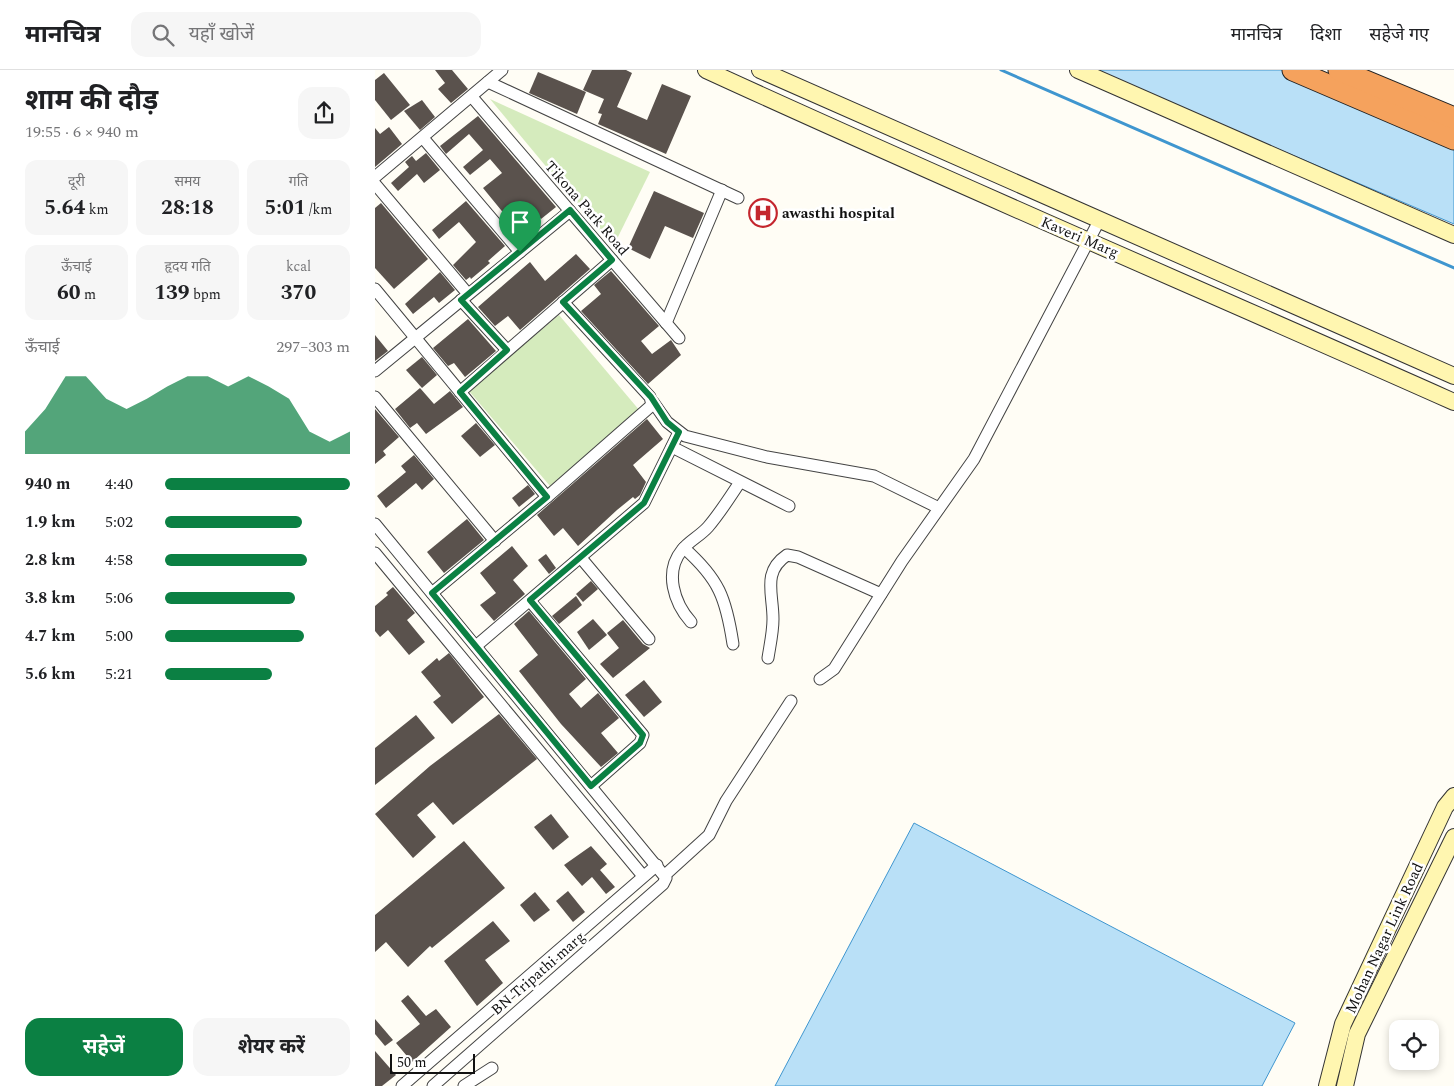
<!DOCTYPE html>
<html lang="hi">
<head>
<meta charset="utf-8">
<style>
	:root { --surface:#fff; --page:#f6f6f6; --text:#202124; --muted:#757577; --line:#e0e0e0; --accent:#0b8043 }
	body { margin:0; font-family:Spectral,"Noto Sans Devanagari",serif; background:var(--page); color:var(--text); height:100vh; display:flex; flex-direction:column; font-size:19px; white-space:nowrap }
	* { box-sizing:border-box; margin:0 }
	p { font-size:16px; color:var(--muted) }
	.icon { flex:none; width:28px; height:28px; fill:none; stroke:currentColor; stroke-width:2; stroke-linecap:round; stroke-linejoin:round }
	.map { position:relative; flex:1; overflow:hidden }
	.details { display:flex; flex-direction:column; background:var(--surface); width:375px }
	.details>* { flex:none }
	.fabs { position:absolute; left:1014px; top:950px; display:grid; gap:10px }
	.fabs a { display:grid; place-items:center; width:50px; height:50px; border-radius:10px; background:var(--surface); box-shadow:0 2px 8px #0003; font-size:25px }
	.scale { position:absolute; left:15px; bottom:12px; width:85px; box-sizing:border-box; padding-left:5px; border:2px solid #111; border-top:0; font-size:14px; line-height:18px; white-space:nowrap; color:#111; -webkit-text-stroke:4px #fff; paint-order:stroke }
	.pin { position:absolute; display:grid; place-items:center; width:42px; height:42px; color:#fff; margin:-51px -21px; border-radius:50% 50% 50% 0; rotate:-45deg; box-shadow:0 0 5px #0007 }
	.pin .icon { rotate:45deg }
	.round { display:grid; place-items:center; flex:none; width:52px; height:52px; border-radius:15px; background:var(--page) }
	.overview { display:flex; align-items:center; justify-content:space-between; height:85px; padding:0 25px }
	h1 { font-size:28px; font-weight:700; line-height:38px }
	.metrics { display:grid; grid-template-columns:repeat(3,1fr); gap:8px; height:85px; padding:5px 25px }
	.metrics div { display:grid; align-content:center; border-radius:12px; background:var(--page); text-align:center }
	.metrics b { font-size:21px; font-weight:700 }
	.metrics small { font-size:14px; font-weight:400 }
	.metrics p { font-size:14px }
	.chart { height:140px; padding:10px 25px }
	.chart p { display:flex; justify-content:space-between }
	.chart svg { width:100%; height:90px; margin-top:5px; fill:var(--accent); opacity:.7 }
	.action { display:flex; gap:10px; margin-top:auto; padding:10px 25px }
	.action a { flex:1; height:58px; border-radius:15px; background:var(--accent); color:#fff; font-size:20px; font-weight:700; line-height:58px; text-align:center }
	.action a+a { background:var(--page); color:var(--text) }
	ul { padding:0 25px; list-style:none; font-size:16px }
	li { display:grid; grid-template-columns:80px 60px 1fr; align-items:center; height:38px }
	li i { height:12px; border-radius:6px; background:var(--accent) }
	header { display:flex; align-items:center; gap:30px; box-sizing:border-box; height:70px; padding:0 25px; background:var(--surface); border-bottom:1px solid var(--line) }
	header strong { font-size:24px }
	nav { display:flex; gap:28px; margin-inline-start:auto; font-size:18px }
	.search { width:350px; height:45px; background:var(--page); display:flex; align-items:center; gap:12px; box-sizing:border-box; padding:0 18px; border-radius:15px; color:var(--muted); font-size:19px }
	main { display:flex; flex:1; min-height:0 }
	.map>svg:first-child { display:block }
</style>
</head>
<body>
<header>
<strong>मानचित्र</strong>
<div class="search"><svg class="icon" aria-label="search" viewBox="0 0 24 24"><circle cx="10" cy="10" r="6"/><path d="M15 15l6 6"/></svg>यहाँ खोजें</div>
<nav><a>मानचित्र</a><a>दिशा</a><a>सहेजे गए</a></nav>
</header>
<main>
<section class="details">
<div class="overview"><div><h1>शाम की दौड़</h1><p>19:55 · 6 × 940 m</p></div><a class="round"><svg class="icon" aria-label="share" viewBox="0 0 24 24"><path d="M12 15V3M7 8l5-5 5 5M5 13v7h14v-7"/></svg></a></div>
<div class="metrics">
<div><p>दूरी</p><b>5.64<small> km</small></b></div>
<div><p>समय</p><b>28:18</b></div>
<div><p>गति</p><b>5:01<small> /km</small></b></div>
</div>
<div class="metrics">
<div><p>ऊँचाई</p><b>60<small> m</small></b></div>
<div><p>हृदय गति</p><b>139<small> bpm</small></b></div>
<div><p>kcal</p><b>370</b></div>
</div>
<div class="chart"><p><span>ऊँचाई</span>297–303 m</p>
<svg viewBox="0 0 160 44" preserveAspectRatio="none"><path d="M0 44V33L10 22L20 6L30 6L40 17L50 22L60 17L70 11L80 6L90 6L100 11L110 6L120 11L130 17L140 33L150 38L160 33V44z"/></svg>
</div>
<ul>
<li><b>940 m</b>4:40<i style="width:100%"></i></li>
<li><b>1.9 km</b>5:02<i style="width:74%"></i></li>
<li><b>2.8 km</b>4:58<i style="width:77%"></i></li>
<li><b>3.8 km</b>5:06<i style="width:70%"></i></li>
<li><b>4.7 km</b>5:00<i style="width:75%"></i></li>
<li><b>5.6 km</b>5:21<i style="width:58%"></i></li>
</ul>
<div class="action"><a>सहेजें</a><a>शेयर करें</a></div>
</section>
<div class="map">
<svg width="1079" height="1016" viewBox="0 0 1079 1016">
	<rect width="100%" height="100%" fill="#fffdf5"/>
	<g fill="#d5ebbd">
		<polygon points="115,29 275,102 238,177"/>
		<polygon points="184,245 265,341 175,416 94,321"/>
	</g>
	<g fill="#b9e0f7" stroke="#3f96cf">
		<polygon points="718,0 909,0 1079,71 1079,154"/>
		<polygon points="539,753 920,953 887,1016 400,1016"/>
	</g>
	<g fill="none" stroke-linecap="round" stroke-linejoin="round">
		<polyline stroke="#3f96cf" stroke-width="3" points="626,0 1079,198"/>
	</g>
	<g fill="#5a524d">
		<polygon points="60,0 77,0 93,19 76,33 63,19 70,13"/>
		<polygon points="217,0 251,0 257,3 242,37 272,50 287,14 316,26 291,84 223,54 227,44 223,43 229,29 208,20"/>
		<polygon points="163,2 211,22 202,44 154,23"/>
		<polygon points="9,3 35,35 16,50 0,30 0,10"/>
		<polygon points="47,30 60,47 45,60 29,41"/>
		<polygon points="103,46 181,137 166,149 159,141 140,157 108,118 127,103 115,89 95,105 88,97 108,80 94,64 71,84 65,76"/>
		<polygon points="14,57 27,74 0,97 0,58 5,64"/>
		<polygon points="51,83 65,100 49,113 42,104 23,121 16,113 34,97 30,92 37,86 41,91"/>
		<polygon points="279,121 329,143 318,168 290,156 275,189 253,178"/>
		<polygon points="91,131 130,176 113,191 115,193 96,209 95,207 91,210 78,195 101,172 84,152 64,169 57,160"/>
		<polygon points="6,133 53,189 19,219 0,198 0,138"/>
		<polygon points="201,184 215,199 145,260 133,246 120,256 103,237 155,192 170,211"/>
		<polygon points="236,201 284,256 266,271 277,284 296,270 306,285 273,314 206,241 226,224 219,215"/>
		<polygon points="65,202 80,220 64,233 59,227 38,244 30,234"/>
		<polygon points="93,249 121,281 90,307 79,293 73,296 58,278"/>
		<polygon points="0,265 13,281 0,291"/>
		<polygon points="47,287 62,305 47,318 31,300"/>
		<polygon points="45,318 59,334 75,321 88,337 51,364 42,353 35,358 20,339"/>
		<polygon points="0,339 24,367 8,381 11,385 0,394"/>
		<polygon points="272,349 288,369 258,395 271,412 265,425 260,429 258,427 242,440 203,476 188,458 179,466 162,445"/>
		<polygon points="101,353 120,375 105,387 86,366"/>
		<polygon points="39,385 59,409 47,420 41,413 11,438 2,426 31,402 26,396"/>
		<polygon points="153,415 160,424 144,437 137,428"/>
		<polygon points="92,449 109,470 69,503 52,482"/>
		<polygon points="137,476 153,496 138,510 150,524 119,551 105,535 121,523 105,503"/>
		<polygon points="171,484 181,498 174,504 163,490"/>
		<polygon points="216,511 223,519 208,532 201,524"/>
		<polygon points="18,517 40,543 32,550 50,572 34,585 13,560 5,567 0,561 0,536 13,525 11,523"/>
		<polygon points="201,526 207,535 184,554 177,546"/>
		<polygon points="154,541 211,609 194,624 206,638 223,623 244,648 226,663 243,683 226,697 186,654 144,601 163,585 139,554"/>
		<polygon points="218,549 232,565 214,580 202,562"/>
		<polygon points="248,550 268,574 275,578 238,608 225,594 244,578 232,563"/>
		<polygon points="74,583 109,627 77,654 58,632 66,626 46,602 62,588 64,591"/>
		<polygon points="269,610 287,632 269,647 250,625"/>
		<polygon points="124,644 162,689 78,755 58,732 42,745 61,767 38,788 0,744 55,696"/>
		<polygon points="41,645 60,668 0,715 0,678"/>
		<polygon points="176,744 194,767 178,780 159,757"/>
		<polygon points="89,771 130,818 57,878 55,876 33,897 11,872 0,882 0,845"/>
		<polygon points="216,776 232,794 225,800 240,817 231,824 217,807 207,816 189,795"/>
		<polygon points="193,821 210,842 198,852 181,831"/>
		<polygon points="160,822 175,840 159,852 145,835"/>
		<polygon points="118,851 135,871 110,890 128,913 102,936 69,891"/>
		<polygon points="33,925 51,946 61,939 76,957 37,992 21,973 45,954 26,931"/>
		<polygon points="0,949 18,970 10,976 0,964"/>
		<polygon points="0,981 21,1005 7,1016 0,1016"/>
	</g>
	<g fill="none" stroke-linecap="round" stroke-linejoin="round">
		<defs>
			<g id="street">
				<polyline points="113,12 363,128"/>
				<polyline points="97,27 304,268"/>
				<polyline points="48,68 145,182"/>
				<polyline points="0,107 127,0"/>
				<polyline points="0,114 93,224"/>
				<polyline points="0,219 172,427"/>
				<polyline points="86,230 132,280"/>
				<polyline points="291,253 347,120"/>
				<polyline points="0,301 195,141"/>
				<polyline points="85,322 237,190"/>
				<polyline points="0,327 120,471"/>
				<polyline points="278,332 292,352 310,366 392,387 499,406 564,438"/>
				<polyline points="297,377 414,436"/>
				<polyline points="0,454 291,808 288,814 58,1016"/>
				<path d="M309,478C344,509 351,528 358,574"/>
				<polyline points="0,483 268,806"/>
				<polyline points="206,488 274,569"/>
				<polyline points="57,523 172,427 277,335 275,327 188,232"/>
				<polyline points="155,531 268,665 265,673 216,716"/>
				<path d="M316,552C299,533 289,502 307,480C314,471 325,466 333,457C345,443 355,427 365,412"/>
				<polyline points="101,576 269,433 304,362"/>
				<path d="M393,588C395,575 398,562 398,549C398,523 387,502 412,485L423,487L506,524"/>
				<polyline points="445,609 459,599 527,491 599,389 725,149"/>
				<polyline points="290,805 334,765 351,731 416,631"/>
				<polyline points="27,1016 282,795"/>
				<polyline points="89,1016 117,998"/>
			</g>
			<g id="secondary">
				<path d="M331,0C579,114 830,221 1079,332"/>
				<polyline points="385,0 1079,306"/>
				<polyline points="703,0 1079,165"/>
				<polyline points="952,1016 968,954 1070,737 1079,726"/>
				<polyline points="970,1016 982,964 1079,767"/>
			</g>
			<g id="highway">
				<polyline points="918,0 1079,69"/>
				<polyline points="964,0 1079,48"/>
			</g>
		</defs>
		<use href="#street" stroke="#444" stroke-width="13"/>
		<use href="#secondary" stroke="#333" stroke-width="18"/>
		<use href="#highway" stroke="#222" stroke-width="23"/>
		<use href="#street" stroke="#fff" stroke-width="11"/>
		<use href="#secondary" stroke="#fff6b0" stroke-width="16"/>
		<use href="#highway" stroke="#f5a25d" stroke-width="21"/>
	</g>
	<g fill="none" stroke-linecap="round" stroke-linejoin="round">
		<defs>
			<polygon id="route" points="195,140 237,190 188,232 276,327 292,352 304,362 269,433 155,530 268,665 265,673 216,716 57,523 172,427 85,322 132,280 86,230"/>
		</defs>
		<use href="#route" stroke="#fff" stroke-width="10"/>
		<use href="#route" stroke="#0b8043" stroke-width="6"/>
	</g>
	<defs>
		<symbol id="hospital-ring" viewBox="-11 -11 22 22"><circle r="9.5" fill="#fff" stroke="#c4262e" stroke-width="1.5"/><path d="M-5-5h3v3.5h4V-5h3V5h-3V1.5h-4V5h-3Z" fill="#c4262e"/></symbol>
	</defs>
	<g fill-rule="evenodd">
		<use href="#hospital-ring" x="372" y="127" width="32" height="32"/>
	</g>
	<g text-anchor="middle" stroke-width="5" stroke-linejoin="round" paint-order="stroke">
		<g font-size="15" fill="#111" stroke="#fff">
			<text transform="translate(212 138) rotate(49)" y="5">Tikona Park Road</text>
			<text transform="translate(705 167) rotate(23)" y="5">Kaveri Marg</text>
			<text transform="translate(1009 868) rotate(-65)" y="5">Mohan Nagar Link Road</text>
			<text transform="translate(163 903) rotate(-41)" y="5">BN Tripathi marg</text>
		</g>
		<g font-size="15" font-weight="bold" fill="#111" stroke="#fff" text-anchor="start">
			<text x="407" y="148">awasthi hospital</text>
		</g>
	</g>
</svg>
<div class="fabs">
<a><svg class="icon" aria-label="locate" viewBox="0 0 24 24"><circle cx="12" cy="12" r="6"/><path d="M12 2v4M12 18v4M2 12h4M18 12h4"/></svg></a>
</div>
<div class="scale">50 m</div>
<div class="pin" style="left:145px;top:182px;background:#1e9e55"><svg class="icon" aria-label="arrive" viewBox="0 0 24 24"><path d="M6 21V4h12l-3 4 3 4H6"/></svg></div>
</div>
</main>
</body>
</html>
